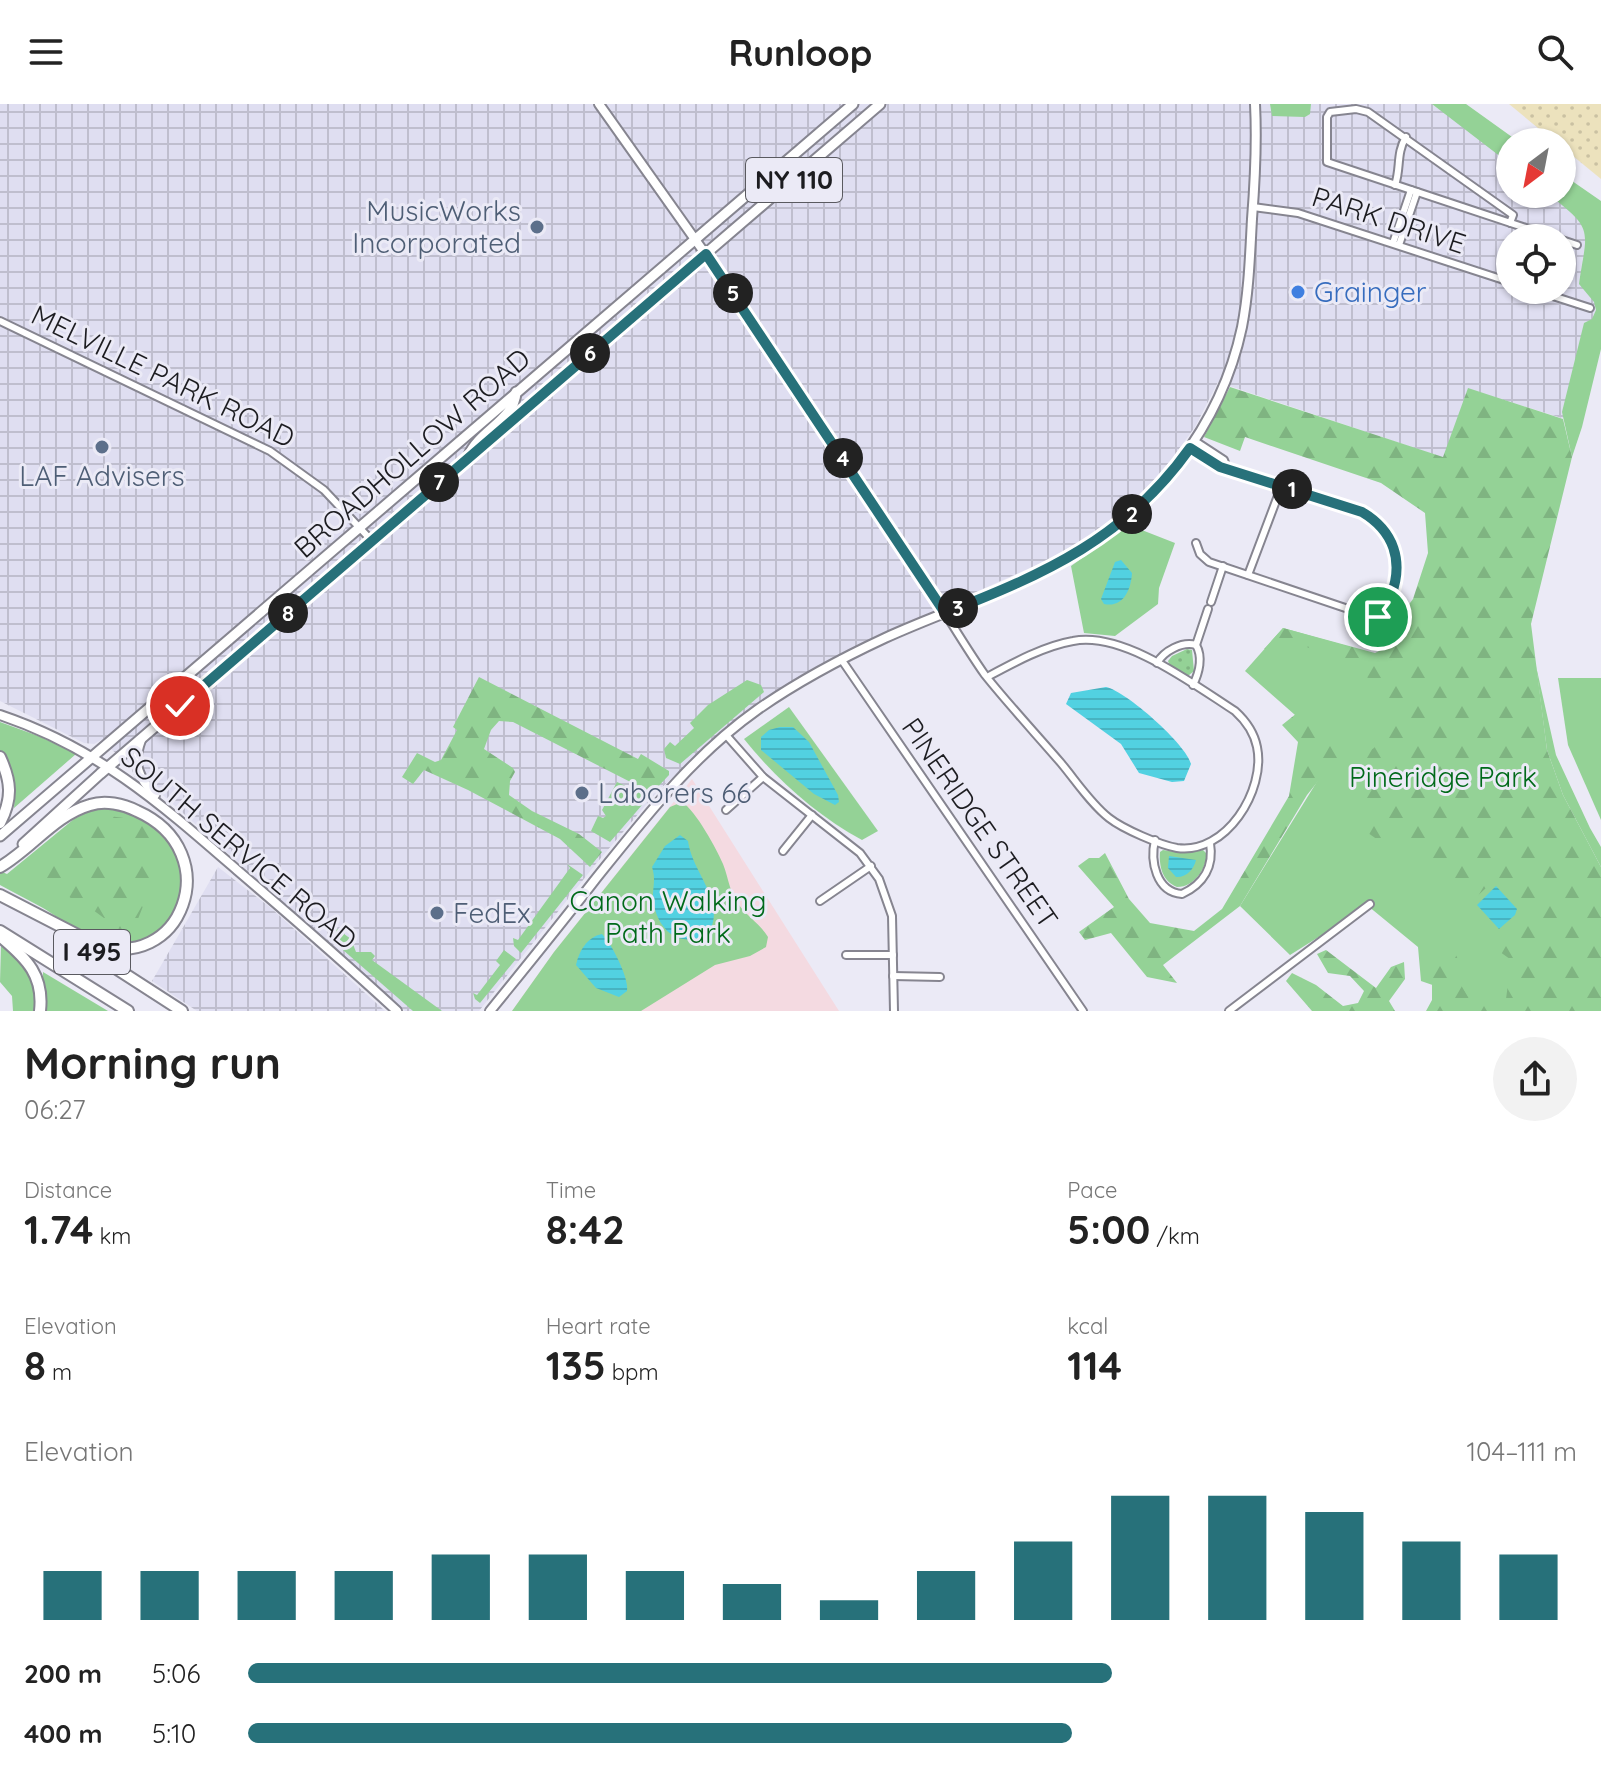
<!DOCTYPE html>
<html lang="en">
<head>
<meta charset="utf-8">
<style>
	:root { --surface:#fff; --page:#f2f2f2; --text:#222; --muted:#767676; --accent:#27717a }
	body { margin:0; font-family:Quicksand,sans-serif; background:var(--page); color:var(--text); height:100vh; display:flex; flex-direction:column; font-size:30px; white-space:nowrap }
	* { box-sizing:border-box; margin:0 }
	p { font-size:26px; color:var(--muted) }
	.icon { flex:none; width:44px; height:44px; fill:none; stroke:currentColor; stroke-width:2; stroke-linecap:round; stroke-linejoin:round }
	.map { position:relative; height:907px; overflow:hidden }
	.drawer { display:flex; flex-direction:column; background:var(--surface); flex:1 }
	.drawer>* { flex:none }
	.needle { width:52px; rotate:212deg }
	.buttons { position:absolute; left:1496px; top:24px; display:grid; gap:16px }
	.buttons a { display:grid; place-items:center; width:80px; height:80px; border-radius:50%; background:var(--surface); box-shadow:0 2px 6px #0004; font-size:40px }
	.pin { position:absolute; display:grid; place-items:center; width:68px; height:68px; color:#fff; margin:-34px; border:4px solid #fff; border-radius:50%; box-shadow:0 2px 8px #0007 }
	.km { position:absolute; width:40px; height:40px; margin:-20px; border-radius:50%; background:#222; color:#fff; font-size:22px; line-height:40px; text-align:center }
	.round { display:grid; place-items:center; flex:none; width:84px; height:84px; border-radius:42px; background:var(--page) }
	.overview { display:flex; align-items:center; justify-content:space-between; height:136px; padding:0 24px }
	h1 { font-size:44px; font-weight:700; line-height:60px }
	.figures { display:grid; grid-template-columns:repeat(3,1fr); gap:12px; height:136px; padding:8px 24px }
	.figures div { display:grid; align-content:center }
	.figures b { font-size:40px; font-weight:700 }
	.figures small { font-size:22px; font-weight:400 }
	.figures p { font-size:22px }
	.chart { height:224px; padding:16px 24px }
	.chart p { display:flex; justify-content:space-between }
	.chart svg { width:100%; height:144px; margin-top:8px; stroke:var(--accent); stroke-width:6 }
	ul { padding:0 24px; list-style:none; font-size:26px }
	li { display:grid; grid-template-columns:128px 96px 1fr; align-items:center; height:60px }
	li i { height:20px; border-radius:10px; background:var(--accent) }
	header { display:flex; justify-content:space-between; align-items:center; height:104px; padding:0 24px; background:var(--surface); font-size:36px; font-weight:700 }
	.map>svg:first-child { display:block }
</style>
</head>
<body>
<header><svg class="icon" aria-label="menu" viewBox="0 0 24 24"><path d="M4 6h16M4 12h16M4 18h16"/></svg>Runloop<svg class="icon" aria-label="search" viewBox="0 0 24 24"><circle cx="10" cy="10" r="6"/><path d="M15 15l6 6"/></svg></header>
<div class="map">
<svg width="1601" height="907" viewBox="0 0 1601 907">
	<defs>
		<pattern id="industrial-grid" width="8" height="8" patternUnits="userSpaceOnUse" patternTransform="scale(2)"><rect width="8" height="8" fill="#dfdef1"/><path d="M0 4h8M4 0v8" fill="none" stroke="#bfbece"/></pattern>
		<pattern id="forest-firs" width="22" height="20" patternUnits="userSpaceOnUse" patternTransform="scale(2)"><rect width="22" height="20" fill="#94d296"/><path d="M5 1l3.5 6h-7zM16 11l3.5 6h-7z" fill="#7fb481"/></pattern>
		<pattern id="sand-dots" width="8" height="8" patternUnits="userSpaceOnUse" patternTransform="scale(2)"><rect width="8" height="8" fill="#ece2bd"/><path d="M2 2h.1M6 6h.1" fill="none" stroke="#cac1a2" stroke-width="1.8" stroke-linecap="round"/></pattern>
		<pattern id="garden-dots" width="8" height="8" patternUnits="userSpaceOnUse" patternTransform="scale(2)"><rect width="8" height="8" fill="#94d296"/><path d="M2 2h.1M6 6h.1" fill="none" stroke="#7fb481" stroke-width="1.8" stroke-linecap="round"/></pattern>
		<pattern id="water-rules" width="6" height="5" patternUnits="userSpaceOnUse" patternTransform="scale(2)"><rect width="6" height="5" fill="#52d1e1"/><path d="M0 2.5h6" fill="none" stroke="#47b3c1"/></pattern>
	</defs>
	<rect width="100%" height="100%" fill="#ebeaf6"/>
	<polygon fill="#f4dae1" points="692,675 839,907 512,907 554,848"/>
	<g fill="url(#industrial-grid)" fill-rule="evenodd">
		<path d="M0,0H1465L1510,38V90H1562L1601,102V235L1581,320L1468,285L1444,354L1218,278L1195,323L1160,371L1128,404L1100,426L1059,451L880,531L793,576L732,619L657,688L595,761L479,907H405L101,636L94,640L84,639L0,597ZM1510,134H1562V186H1510Z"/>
		<polygon points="218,763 271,804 385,907 197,907 152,877"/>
	</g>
	<g fill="#94d296">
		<polygon points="1270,0 1311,0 1310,10 1305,13 1272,12"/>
		<polygon points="1432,0 1466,0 1519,38 1510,38 1510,60"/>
		<path d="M1562,70L1601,97V245L1582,323L1572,353L1562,308L1584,219L1592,215L1596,206L1594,198L1579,180C1587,125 1595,126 1548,90H1562Z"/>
		<polygon points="1129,421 1175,439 1159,484 1158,500 1115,532 1084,529 1071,462"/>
		<polygon points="1283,524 1375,550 1601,783 1601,907 1433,907 1447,886 1421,877 1418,843 1368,802 1290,851 1240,802 1336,647 1245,567"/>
		<polygon points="1536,562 1556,651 1590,724 1601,743 1601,763 1563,691 1547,646"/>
		<polygon points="1558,574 1601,574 1601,716 1568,641"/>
		<polygon points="747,576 761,581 764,588 680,660 666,654 664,645 670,638 675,642 694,624 690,619 708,601"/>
		<path d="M789,603L878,727L862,736C816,711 776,675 744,635Z"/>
		<polygon points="0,618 41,633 76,650 14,704 15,682 8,658 0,647"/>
		<polygon points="617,678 649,693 610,738 591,727 598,712 603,714 606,712 602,706"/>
		<path d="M682,698C696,707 716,744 723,760C729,775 729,788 739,801C748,813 760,820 768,833L766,843L750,852L715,861L641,907H512L554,848L670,703Z"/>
		<path d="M112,703C119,705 128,706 135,709C189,732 201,806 148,834C136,841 120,844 107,841C83,835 63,816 43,804C29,796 14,789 0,781V767L7,770L74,715L93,705Z"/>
		<path d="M1163,746L1182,749L1203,746L1207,750C1206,764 1195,783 1177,783C1162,777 1159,762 1160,748Z"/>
		<polygon points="567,760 583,771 521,849 514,842 513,834 518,836 570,764"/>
		<polygon points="333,822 351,835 356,848 371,848 375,852 372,856 442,907 413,907 327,832"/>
		<polygon points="1,842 16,851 36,878 36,907 13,907 12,892 0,878"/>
		<polygon points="504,846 516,855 480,899 475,895 473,889 477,891 500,861 496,857"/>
		<polygon points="43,868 108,907 43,907"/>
	</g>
	<g fill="url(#forest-firs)">
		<polygon points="1230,283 1443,353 1468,284 1563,315 1572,353 1531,520 1547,646 1563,691 1601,763 1601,907 1426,907 1432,896 1432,865 1441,854 1456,851 1459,858 1458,876 1471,898 1492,902 1506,895 1508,880 1517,860 1493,843 1482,844 1514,817 1521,804 1499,780 1486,784 1473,796 1424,761 1431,749 1404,729 1391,745 1368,729 1370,702 1358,690 1356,654 1374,644 1390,620 1403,607 1353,560 1335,548 1309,544 1293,537 1264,545 1283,524 1375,549 1381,546 1392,523 1413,495 1428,449 1425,409 1381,379 1245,333 1240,347 1204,333"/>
		<polygon points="479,573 638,655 641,650 669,667 669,671 652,689 513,618 499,617 491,626 484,645 513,664 515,668 510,677 509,691 532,707 579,730 602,748 590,763 560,735 468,686 424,666 413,680 402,673 417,649 435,658 441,656 457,626 453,623"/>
		<polygon points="1297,609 1349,658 1341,681 1323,671 1307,691 1240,802 1163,861 1177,879 1147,873 1111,829 1085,836 1079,828 1114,803 1078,762 1089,754 1099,754 1105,749 1129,795 1150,819 1194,827 1222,805 1289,692 1298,638 1282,621"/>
		<path d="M101,711C131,715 144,714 163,739L147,748L144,762L151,774V782L134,825H119L93,806L80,802L66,790L50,785L44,776L48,767L63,750L83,720Z"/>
		<polygon points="1326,846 1376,884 1391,863 1404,858 1405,875 1389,897 1395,907 1312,907 1286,877 1292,869 1316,881 1343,902 1358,899 1364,887 1350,872 1328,869 1317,850"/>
	</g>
	<polygon fill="url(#sand-dots)" points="1509,0 1601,0 1601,75 1562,43 1562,38 1555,38"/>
	<polygon fill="url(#garden-dots)" points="1187,545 1192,546 1194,567 1188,572 1170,562 1168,557 1172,552"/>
	<g fill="url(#water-rules)">
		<path d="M1121,456L1132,469C1131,486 1123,504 1104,500L1101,495L1115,458Z"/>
		<path d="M1106,583C1126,587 1187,641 1191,660L1184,677L1172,678L1139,669L1121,640L1066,600L1071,589Z"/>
		<polygon points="780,623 793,623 809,638 838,691 839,698 835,701 814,690 761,646 761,633 769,626"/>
		<path d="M680,731L688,737C693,773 734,803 702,838C695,836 689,836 683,835C663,832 652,807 653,789C654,778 655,773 652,763L665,742Z"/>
		<path d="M1169,752L1196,756C1194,765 1186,774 1176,773L1168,764Z"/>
		<polygon points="1496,782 1517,805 1515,811 1499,825 1477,801"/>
		<path d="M602,830C612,840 629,874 627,887L619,893L596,884L576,861C579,847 587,833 602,830Z"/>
	</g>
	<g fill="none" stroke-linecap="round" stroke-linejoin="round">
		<defs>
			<g id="street">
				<path d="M1395,81C1401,64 1396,49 1406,33"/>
				<polyline points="1253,103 1298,109 1510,178"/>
				<polyline points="1510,119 1513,111 1368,8 1356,5 1330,8 1327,13 1327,58 1556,134"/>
				<polyline points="1562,136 1577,141"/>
				<polyline points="1393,139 1411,86"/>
				<polyline points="1399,141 1417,88"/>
				<polyline points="1534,186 1590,204"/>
				<polyline points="0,217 270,347 324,386 372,437"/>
				<polyline points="1195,337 1224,356 1227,364"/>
				<path d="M1190,344L1220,363L1351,404C1396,420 1411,472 1383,511L1378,513L1369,512L1209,458L1200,450L1196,439"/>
				<polyline points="1248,471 1282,381"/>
				<polyline points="1211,498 1223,462"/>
				<path d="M945,509C958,530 971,551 985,571C1009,601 1036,630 1061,659C1076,677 1091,700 1109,714C1123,725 1160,741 1177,744C1226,751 1266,686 1257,643C1254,628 1246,617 1235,607C1193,580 1123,527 1073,537C1044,542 1013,559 987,573"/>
				<polyline points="1196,541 1208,505"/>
				<polyline points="841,555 1083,907"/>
				<path d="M1157,559C1164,547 1182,537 1196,541C1203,553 1199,569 1193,581"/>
				<polyline points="726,631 763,673 860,749 879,775 892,812 894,907"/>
				<polyline points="726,706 763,673"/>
				<path d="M1155,736C1150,757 1156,788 1182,790C1204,780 1214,762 1210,739"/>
				<polyline points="783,747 812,711"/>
				<polyline points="820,797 871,762"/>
				<polyline points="846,851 893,851"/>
				<polyline points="893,872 940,873"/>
				<polyline points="1229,907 1370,800"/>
			</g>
			<g id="secondary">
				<polyline points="599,0 733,189 945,509"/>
				<path d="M0,611C98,644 161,700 237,766C291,812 345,859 397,907"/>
				<path d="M141,636C132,660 138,673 155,691"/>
				<path d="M490,907C525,864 560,821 594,777C643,716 692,652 757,606C797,578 840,555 885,534C944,507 1009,487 1066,456C1154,407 1221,322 1242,223C1249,187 1250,151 1252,115C1255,77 1257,38 1255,0"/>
			</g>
			<g id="primary">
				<path d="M469,351C479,327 515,315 516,288"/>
				<polyline points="0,732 853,0"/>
				<polyline points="23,740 100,670 880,0"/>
			</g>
			<g id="highway">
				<path d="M0,653C11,677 13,694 0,719"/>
				<path d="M0,763C31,745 55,711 90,701C105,696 123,700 137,707C229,748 181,873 93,839L0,791"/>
				<polyline points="0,827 128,907"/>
				<path d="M2,834C27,855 44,872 40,907"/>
				<polyline points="69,834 182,907"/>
			</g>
		</defs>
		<use href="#street" stroke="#868590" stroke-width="10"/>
		<use href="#secondary" stroke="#868590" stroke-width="12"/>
		<use href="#primary" stroke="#868590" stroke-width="13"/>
		<use href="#highway" stroke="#868590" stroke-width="14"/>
		<use href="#street" stroke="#fff" stroke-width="6"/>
		<use href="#secondary" stroke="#fff" stroke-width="8"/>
		<use href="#primary" stroke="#fff" stroke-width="9"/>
		<use href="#highway" stroke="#fff" stroke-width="10"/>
	</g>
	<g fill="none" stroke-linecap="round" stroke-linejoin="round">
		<defs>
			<path id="route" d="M180,602L706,150L945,509C1045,470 1126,434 1190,344L1220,363L1362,408C1394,427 1404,457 1391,492C1388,502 1387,508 1378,513"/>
		</defs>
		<use href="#route" stroke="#fff" stroke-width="16"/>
		<use href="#route" stroke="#27717a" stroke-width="10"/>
	</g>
	<g fill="#5c6f8a" stroke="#ebeaf6" stroke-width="3">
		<circle cx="537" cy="123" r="8"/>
		<circle cx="102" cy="343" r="8"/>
		<circle cx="582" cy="689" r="8"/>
		<circle cx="437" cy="809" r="8"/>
	</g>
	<circle fill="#3f7fe0" stroke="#ebeaf6" stroke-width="3" cx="1298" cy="188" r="8"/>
	<g text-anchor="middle" stroke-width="6" stroke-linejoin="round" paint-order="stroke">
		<g fill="#ebeaf6" stroke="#5a5a60" stroke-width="2">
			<rect x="746" y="54" width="96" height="44" rx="6"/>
			<rect x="54" y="826" width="76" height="44" rx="6"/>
		</g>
		<g font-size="26" font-weight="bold" fill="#1c1c20">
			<text x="794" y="85">NY 110</text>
			<text x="92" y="857">I 495</text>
		</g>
		<g font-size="28" fill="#4e5e75" stroke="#ebeaf6" text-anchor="start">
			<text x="521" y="117" text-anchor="end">MusicWorks<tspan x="521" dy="32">Incorporated</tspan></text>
			<text x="102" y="382" text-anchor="middle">LAF Advisers</text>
			<text x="598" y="699">Laborers 66</text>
			<text x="453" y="819">FedEx</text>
		</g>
		<g font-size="28" fill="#1c1c20" stroke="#ebeaf6">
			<text transform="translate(1389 116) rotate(18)" y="10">PARK DRIVE</text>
			<text transform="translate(163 272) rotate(26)" y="10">MELVILLE PARK ROAD</text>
			<text transform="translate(412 349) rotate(-41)" y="10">BROADHOLLOW ROAD</text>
			<text transform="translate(980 719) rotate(55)" y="10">PINERIDGE STREET</text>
			<text transform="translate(239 744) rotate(40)" y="10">SOUTH SERVICE ROAD</text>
		</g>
		<g font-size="28" fill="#366cbe" stroke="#ebeaf6" text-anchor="start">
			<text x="1314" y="198">Grainger</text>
		</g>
		<g font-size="28" fill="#006a1a" stroke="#ebeaf6">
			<text x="1443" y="683">Pineridge Park</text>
			<text x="668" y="807">Canon Walking<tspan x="668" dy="32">Path Park</tspan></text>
		</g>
	</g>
</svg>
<div class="buttons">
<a><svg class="needle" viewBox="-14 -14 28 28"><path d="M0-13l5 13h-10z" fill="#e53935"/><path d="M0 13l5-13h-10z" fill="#767676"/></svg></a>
<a><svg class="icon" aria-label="locate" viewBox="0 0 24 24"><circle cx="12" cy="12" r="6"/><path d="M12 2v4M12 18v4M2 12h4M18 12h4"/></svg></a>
</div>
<div class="pin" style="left:1378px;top:513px;background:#1e9e55"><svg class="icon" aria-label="arrive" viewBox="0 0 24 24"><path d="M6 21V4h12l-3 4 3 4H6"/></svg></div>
<div class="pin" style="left:180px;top:602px;background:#d93025"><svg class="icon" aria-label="check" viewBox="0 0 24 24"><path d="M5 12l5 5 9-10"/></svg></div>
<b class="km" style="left:1292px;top:385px">1</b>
<b class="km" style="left:1132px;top:410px">2</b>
<b class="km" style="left:958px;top:504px">3</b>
<b class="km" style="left:843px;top:354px">4</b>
<b class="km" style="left:733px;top:189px">5</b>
<b class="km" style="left:590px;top:249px">6</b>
<b class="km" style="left:439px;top:378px">7</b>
<b class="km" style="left:288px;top:509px">8</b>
</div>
<section class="drawer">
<div class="overview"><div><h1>Morning run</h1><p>06:27</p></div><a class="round"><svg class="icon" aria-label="share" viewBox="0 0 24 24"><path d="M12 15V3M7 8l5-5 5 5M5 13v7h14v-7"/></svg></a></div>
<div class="figures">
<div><p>Distance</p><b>1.74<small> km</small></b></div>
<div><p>Time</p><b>8:42</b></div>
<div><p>Pace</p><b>5:00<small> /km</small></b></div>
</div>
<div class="figures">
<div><p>Elevation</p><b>8<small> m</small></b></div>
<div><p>Heart rate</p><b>135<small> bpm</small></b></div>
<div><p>kcal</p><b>114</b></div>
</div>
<div class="chart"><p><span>Elevation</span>104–111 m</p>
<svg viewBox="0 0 160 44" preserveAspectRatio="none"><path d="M5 44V29M15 44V29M25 44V29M35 44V29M45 44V24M55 44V24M65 44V29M75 44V33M85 44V38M95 44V29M105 44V20M115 44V6M125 44V6M135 44V11M145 44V20M155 44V24"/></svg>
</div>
<ul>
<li><b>200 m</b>5:06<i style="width:65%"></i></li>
<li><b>400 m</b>5:10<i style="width:62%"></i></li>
</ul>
</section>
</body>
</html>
